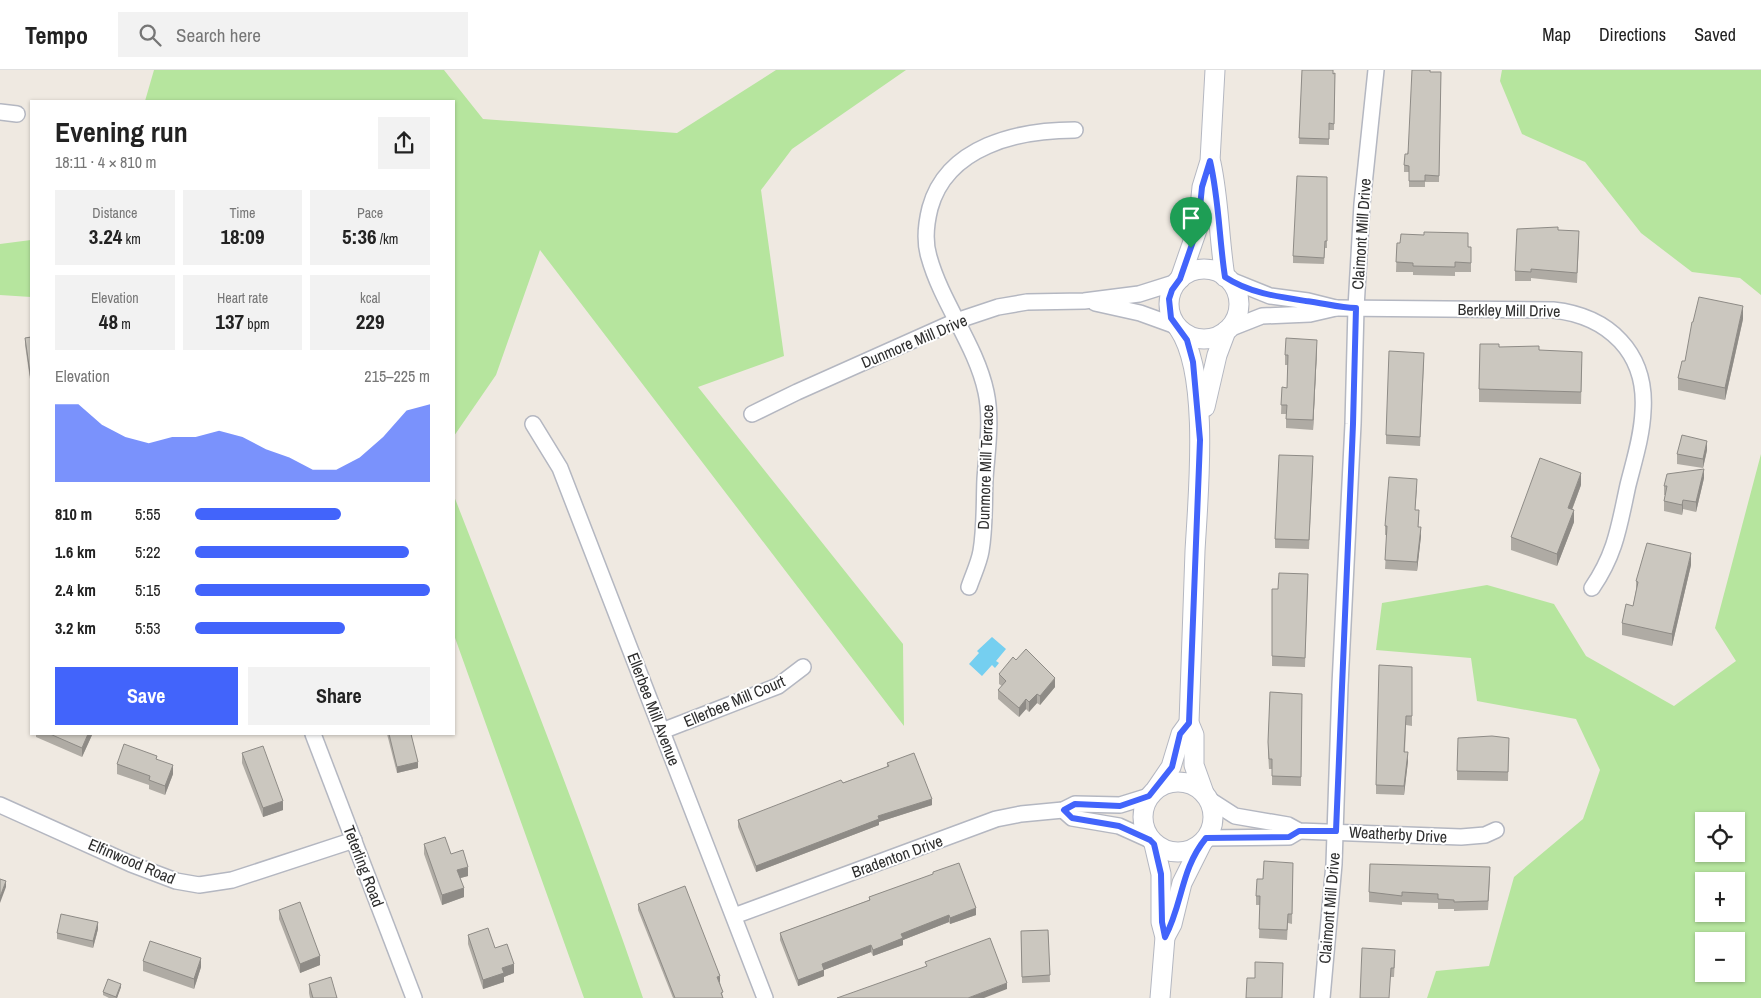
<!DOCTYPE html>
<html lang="en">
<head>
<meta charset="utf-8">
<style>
	:root { --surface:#fff; --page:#f2f2f2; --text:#222; --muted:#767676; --line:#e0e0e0; --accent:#4264fb }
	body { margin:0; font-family:"Archivo Narrow",sans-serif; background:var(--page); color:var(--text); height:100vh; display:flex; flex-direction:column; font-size:19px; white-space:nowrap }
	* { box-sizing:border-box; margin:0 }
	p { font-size:16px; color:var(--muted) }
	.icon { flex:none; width:28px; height:28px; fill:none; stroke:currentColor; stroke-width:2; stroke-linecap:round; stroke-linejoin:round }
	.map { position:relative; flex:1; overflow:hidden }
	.sheet { position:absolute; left:30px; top:30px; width:425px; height:635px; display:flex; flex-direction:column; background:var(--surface); border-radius:0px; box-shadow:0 1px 4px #0004 }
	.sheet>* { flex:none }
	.fabs { position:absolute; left:1695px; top:742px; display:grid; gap:10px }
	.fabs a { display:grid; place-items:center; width:50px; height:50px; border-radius:0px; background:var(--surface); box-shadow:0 1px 4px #0004; font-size:25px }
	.pin { position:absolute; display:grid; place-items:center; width:42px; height:42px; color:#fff; margin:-51px -21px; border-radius:50% 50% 50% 0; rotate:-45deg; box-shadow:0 0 5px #0007 }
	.pin .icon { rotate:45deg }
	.round { display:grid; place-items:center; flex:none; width:52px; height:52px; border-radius:0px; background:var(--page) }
	.overview { display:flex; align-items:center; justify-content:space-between; height:85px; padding:0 25px }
	h1 { font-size:28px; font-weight:700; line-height:38px }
	.metrics { display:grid; grid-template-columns:repeat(3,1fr); gap:8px; height:85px; padding:5px 25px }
	.metrics div { display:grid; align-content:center; border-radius:0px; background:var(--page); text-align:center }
	.metrics b { font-size:21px; font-weight:700 }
	.metrics small { font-size:14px; font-weight:400 }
	.metrics p { font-size:14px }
	.chart { height:140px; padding:10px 25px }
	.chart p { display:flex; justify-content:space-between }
	.chart svg { width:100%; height:90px; margin-top:5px; fill:var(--accent); opacity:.7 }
	.cta { display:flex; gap:10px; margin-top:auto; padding:10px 25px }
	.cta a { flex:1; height:58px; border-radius:0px; background:var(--accent); color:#fff; font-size:20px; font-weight:700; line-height:58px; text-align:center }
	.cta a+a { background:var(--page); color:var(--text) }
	ul { padding:0 25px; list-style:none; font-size:16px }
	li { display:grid; grid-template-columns:80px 60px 1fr; align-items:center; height:38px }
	li i { height:12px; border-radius:6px; background:var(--accent) }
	header { display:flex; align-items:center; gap:30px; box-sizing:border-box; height:70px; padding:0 25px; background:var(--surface); border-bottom:1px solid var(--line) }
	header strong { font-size:24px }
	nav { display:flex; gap:28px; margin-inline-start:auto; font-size:18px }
	.search { width:350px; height:45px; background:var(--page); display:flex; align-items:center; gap:12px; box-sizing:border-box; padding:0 18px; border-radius:0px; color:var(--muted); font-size:19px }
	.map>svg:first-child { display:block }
</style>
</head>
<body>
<header>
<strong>Tempo</strong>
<div class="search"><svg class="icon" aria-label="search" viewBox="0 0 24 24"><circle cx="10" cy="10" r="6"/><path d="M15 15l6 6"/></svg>Search here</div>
<nav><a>Map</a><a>Directions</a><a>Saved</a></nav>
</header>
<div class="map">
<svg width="1761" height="928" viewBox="0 0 1761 928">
	<rect width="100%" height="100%" fill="#efe9e1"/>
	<g fill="#b6e59e" fill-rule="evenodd">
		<polygon points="154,0 444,0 483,49 677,63 776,0 906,0 792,79 761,120 784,286 698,317 903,574 904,656 540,180 496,305 454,366 454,31 145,31"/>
		<polygon points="1502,0 1761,0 1761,225 1740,208 1692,202 1641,163 1585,92 1522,64 1500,11"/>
		<polygon points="31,170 31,227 0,225 0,174"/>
		<path d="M1761,384V928H1427L1436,901L1489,896L1514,807L1583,749L1600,700L1576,649L1477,631L1471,588L1376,580L1382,533L1487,515L1554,534L1586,586L1674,636L1736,591L1715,558ZM1704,751H1736V784H1704ZM1736,811V844H1704V811ZM1736,871V904H1704V871Z"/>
		<path d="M454,426C519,593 585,759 643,928H584L454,565Z"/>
	</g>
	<polygon fill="#75cff0" points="992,567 1006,579 996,591 999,593 995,598 992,595 982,606 969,594 979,583 977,581"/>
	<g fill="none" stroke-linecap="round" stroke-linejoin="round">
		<defs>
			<g id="minor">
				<polyline points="0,42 17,44"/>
				<polyline points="1228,209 1270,226 1308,231 1336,238 1310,244 1262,246 1229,259"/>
				<polyline points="1095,233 1140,243 1176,256"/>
				<path d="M1336,238L1553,240C1609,246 1647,283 1643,341C1642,366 1634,391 1628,415C1619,456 1616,483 1592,518"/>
				<polyline points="752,344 797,322 956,251 998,237 1027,232 1084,231 1139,224 1177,212"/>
				<polyline points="533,354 560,398 765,928"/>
				<path d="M969,517C973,505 979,493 981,481C985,458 984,433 985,409C987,381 992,350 986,322C976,275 942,234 929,187C924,171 926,154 930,138C947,76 1018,60 1075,60"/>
				<polyline points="662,661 778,616 803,597"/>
				<polyline points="313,664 414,928"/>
				<polyline points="1207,728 1235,746 1288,755 1299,761 1461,767 1485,765 1496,760"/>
				<polyline points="0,735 131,794 176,811 199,815 232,810 354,770"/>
				<polyline points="1063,740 1072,748 1119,756 1150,770"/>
				<polyline points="1206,768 1289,767 1299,761"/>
				<polyline points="734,846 996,749 1021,744 1063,740 1075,734 1120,735 1149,726"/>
				<polyline points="1322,928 1334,794 1340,615 1353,354 1356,238 1362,134 1376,0"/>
			</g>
			<g id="tertiary">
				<path d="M1211,93C1219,130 1219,169 1225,207"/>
				<circle cx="1204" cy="234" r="35"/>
				<polyline points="1180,209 1198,157 1202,117 1210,91 1215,0"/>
				<path d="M1179,259C1210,305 1198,426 1195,481C1193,539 1191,596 1189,653L1194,665V695L1204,723"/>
				<polyline points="1205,337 1217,285 1226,261"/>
				<circle cx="1178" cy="747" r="35"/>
				<polyline points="1156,719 1171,697 1181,664 1189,653"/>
				<polyline points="1154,774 1161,804 1161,852 1165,867 1160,928"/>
				<polyline points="1165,867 1172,854 1182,813 1202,773"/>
			</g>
		</defs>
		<use href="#minor" stroke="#b4b7c1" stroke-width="18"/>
		<use href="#tertiary" stroke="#b4b7c1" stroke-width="21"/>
		<use href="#minor" stroke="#fff" stroke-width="15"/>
		<use href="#tertiary" stroke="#fff" stroke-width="19"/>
	</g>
	<g fill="#afaba4">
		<polygon points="1302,0 1335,3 1334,60 1329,60 1329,75 1299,74"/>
		<polygon points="1430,2 1441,2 1439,112 1425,112 1425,117 1409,117 1409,102 1404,102 1404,95"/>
		<polygon points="1327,107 1327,178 1325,178 1324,194 1293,193 1293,186"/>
		<polygon points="1579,171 1577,213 1531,208 1531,211 1515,211 1515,201"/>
		<polygon points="1397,173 1471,177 1471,202 1455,202 1455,206 1413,205 1413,202 1396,202"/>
		<polygon points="1743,249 1725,330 1678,320 1678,308 1685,291"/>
		<polygon points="31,267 31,316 25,275 25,268"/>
		<polygon points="1499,277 1539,280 1582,294 1581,334 1479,332 1479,319"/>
		<polygon points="1317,280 1313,360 1286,358 1286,344 1281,344 1282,317 1287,318 1288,295 1285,295 1285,285"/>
		<polygon points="1424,292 1420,376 1386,374 1386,365"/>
		<polygon points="1707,380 1703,398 1677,394 1677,384"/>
		<polygon points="1313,395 1309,479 1275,478 1275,469"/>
		<polygon points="1704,408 1696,442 1683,439 1682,445 1664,441 1664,431 1665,425 1664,425 1664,416"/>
		<polygon points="1581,415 1572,440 1574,452 1557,496 1511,480 1511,467"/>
		<polygon points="1417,419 1415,440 1419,450 1418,457 1421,466 1417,501 1385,499 1387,465 1385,465 1385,456"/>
		<polygon points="1691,495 1672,576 1622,565 1622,553 1633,536 1636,520 1636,511"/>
		<polygon points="1308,504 1305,597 1272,596 1272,519 1278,519"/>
		<polygon points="1412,597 1412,656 1406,655 1405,682 1408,691 1404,725 1376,724 1376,715"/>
		<polygon points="999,604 1055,617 1040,635 1037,633 1029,642 1026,639 1019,647 998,629 998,620 1002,616 999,614"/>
		<polygon points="1270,622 1302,624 1301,716 1272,715 1272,699 1269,699 1268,682"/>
		<polygon points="36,664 92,664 92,665 82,687 36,667"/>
		<polygon points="387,664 411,664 418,698 397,703"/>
		<polygon points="1509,668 1508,711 1457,710 1457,701"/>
		<polygon points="242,683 283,740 263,747 242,693"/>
		<polygon points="157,689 173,704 165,725 149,719 149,715 117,704 117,694"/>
		<polygon points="887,693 932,735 879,752 879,755 756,802 738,757 738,750 887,697"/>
		<polygon points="424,774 451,784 468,806 460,808 464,827 442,835 424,784"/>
		<polygon points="1293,793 1292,854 1288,853 1287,870 1259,868 1260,835 1256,835 1256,826 1263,809"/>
		<polygon points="933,802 976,845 950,854 949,852 903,870 903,875 873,886 871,882 824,900 824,906 798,916 780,870 780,863 869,830 869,827 933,805"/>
		<polygon points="1490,807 1488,840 1454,841 1454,839 1438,839 1438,833 1402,832 1402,835 1369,832 1369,822"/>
		<polygon points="638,834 720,912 723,928 673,928 638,840"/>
		<polygon points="279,840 320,895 300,903 279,849"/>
		<polygon points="98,859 93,878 57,869 57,863"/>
		<polygon points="1048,860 1050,912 1022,913 1021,861"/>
		<polygon points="468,865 495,878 514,903 504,907 504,912 483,919 468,874"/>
		<polygon points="1395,889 1394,907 1391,907 1360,928"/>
		<polygon points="143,891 201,897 194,919 143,901"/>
		<polygon points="309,914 337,928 310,928 309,923"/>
		<polygon points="121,917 117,928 109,928 103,925 103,922"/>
	</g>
	<g fill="#8e8b86">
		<polygon points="1743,236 1743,249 1725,330 1725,318"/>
		<polygon points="1317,270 1317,280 1313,360 1313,350"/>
		<polygon points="1707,371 1707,380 1703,398 1703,389"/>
		<polygon points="1704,399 1704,408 1696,442 1696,432"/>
		<polygon points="1581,403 1581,415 1568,450 1568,438"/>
		<polygon points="1683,430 1683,439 1682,445 1682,435"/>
		<polygon points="1574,440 1574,452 1557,496 1557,484"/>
		<polygon points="1421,457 1421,466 1417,501 1417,492"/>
		<polygon points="1691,483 1691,495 1672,576 1672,564"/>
		<polygon points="1055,608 1055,617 1040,635 1040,626"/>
		<polygon points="1037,624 1037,633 1029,642 1029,632"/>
		<polygon points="1026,629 1026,639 1019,647 1019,638"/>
		<polygon points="88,664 92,664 92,665 82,687 82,678"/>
		<polygon points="1408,682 1408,691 1404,725 1404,716"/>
		<polygon points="418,692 418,698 397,703 397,697"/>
		<polygon points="173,695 173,704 165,725 165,716"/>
		<polygon points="932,729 932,735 879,752 879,755 756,802 756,796 878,746"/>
		<polygon points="283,731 283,740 263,747 263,738"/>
		<polygon points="468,797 468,806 457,809 457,800"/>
		<polygon points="6,811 6,817 0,833 0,827"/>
		<polygon points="464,818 464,827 442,835 442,825"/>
		<polygon points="976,838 976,845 950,854 950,848"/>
		<polygon points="949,845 949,852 903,870 903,875 873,886 873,880 901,864"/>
		<polygon points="98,852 98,859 93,878 93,871"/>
		<polygon points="871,875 871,882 824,900 824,906 798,916 798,910 822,894"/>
		<polygon points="320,886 320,895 300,903 300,894"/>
		<polygon points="201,888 201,897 194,919 194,909"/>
		<polygon points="514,894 514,903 504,907 504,912 483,919 483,910 502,898"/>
		<polygon points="720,906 720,912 717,913 717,907"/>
		<polygon points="1007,913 1007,919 984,928 968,928"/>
		<polygon points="121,914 121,917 117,928 116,928"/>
	</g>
	<g fill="#cbc7bf" stroke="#8e8b86">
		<polygon points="1302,0 1333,0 1333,4 1335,3 1334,54 1329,53 1329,69 1299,68"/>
		<polygon points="1412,0 1430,0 1430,2 1441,2 1439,106 1425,105 1425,111 1409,111 1409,96 1404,95 1405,84 1408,84"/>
		<polygon points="1297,106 1327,107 1327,171 1325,171 1324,188 1293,186"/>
		<polygon points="1558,157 1558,160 1579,161 1577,203 1531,199 1531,202 1515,201 1517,159"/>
		<polygon points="1424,162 1468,163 1468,177 1471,177 1471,193 1455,192 1455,197 1413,196 1413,193 1396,192 1397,173 1400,173 1401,164 1424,165"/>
		<polygon points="1699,227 1743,236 1725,318 1678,308 1682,291 1685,291 1692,252 1693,252"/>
		<polygon points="31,267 31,310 25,268"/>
		<polygon points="1286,268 1317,270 1313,350 1286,349 1287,335 1281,335 1282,317 1287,318 1288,285 1285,285"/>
		<polygon points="1480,274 1499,274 1499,277 1539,276 1539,280 1582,282 1581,322 1479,319"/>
		<polygon points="1389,281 1424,283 1420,367 1386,365"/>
		<polygon points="1682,365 1707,371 1703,389 1677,384"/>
		<polygon points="1279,385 1313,386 1309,470 1275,469"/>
		<polygon points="1540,388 1581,403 1568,438 1574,440 1557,484 1511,467"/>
		<polygon points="1704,399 1696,432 1683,430 1682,435 1664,431 1667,416 1664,416 1667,404"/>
		<polygon points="1389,407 1417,409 1415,440 1419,440 1418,457 1421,457 1417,492 1385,490 1387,456 1385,456"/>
		<polygon points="1647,473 1691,483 1672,564 1622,553 1626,534 1633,536 1638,512 1636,511"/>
		<polygon points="1279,503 1308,504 1305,588 1272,586 1272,519 1278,519"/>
		<polygon points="1026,579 1055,608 1040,626 1037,624 1029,632 1026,629 1019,638 998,620 1006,611 999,604 1013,587 1016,590"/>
		<polygon points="1379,595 1412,597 1412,646 1406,646 1404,682 1408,682 1404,716 1376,715"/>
		<polygon points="1270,622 1302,624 1301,707 1272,706 1272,689 1269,689 1268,672"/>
		<polygon points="50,664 88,664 82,678"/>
		<polygon points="389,664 411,664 418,692 397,697"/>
		<polygon points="1492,666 1509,668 1508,702 1457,701 1458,668"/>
		<polygon points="124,674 157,686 156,689 173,695 165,716 149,710 150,706 117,694"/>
		<polygon points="263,676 283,731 263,738 242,683"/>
		<polygon points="914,683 932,729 878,746 879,749 756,796 738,750 841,710 843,713 889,696 887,693"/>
		<polygon points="445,767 451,784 463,780 468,797 457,800 464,818 442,825 424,774"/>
		<polygon points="1264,791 1293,793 1292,844 1288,844 1287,860 1259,859 1260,826 1256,826 1257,809 1263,809"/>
		<polygon points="959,793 976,838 950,848 949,845 901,864 903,868 873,880 871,875 822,894 824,900 798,910 780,863 870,830 869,827 933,804 933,802"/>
		<polygon points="1370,794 1490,797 1488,831 1454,832 1454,830 1438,829 1438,824 1402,822 1402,826 1369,822"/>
		<polygon points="0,809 6,811 0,827"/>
		<polygon points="685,816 720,906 717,907 723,922 721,923 723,928 675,928 638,834"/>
		<polygon points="300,832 320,886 300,894 279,840"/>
		<polygon points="61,844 98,852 93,871 57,863"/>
		<polygon points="488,858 495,878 507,874 514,894 502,898 504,903 483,910 468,865"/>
		<polygon points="1048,860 1050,905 1022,907 1021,861"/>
		<polygon points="990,868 1007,913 968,928 837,928 927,896 925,892"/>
		<polygon points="150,871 201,888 194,909 143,891"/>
		<polygon points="1362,878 1395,880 1394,898 1391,898 1389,928 1360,928"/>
		<polygon points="1255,892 1283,893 1282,928 1246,928 1247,908 1255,908"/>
		<polygon points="331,907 337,928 313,928 309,914"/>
		<polygon points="108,909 121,914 116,927 103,922"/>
	</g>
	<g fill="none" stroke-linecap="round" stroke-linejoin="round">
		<defs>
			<path id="route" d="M1210,91C1219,129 1219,168 1225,207C1249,223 1279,227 1306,231C1324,233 1339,238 1356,238L1353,354L1336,761H1299L1289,767L1206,768C1180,800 1183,834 1165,867L1162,852L1161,804L1154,774L1150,770L1119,756L1072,748L1064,740L1075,734L1120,736L1149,726L1172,697L1180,664L1189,653L1200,370L1193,292L1187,270L1171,248L1169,229L1172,220L1180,209L1198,157L1202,117Z"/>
		</defs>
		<use href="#route" stroke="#fff" stroke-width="10"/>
		<use href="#route" stroke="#4264fb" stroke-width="6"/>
	</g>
	<g text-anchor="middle" stroke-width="4" stroke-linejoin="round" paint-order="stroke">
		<g font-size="16" fill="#2e2e2e" stroke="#fff">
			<text transform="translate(1361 164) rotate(-86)" y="6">Claimont Mill Drive</text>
			<text transform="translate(1509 240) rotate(1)" y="6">Berkley Mill Drive</text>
			<text transform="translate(914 271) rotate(-23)" y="6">Dunmore Mill Drive</text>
			<text transform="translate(985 397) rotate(-88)" y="6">Dunmore Mill Terrace</text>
			<text transform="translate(734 631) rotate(-23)" y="6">Ellerbee Mill Court</text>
			<text transform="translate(654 639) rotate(69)" y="6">Ellerbee Mill Avenue</text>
			<text transform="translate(1398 764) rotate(3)" y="6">Weatherby Drive</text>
			<text transform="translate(897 786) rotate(-20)" y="6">Bradenton Drive</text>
			<text transform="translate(132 791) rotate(23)" y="6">Elfinwood Road</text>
			<text transform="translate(364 796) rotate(69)" y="6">Teterling Road</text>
			<text transform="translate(1329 838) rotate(-85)" y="6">Claimont Mill Drive</text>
		</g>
	</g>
</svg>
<div class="fabs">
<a><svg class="icon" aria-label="locate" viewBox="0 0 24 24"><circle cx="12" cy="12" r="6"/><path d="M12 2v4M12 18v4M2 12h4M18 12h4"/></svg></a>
<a>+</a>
<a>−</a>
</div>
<div class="pin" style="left:1191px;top:178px;background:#1e9e55"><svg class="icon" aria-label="arrive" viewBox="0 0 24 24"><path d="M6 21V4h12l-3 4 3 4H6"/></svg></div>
<section class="sheet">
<div class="overview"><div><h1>Evening run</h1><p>18:11 · 4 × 810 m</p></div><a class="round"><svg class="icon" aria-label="share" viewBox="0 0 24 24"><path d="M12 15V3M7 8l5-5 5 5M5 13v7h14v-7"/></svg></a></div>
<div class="metrics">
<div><p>Distance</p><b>3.24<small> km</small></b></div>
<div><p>Time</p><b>18:09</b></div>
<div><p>Pace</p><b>5:36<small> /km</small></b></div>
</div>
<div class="metrics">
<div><p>Elevation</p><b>48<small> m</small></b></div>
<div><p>Heart rate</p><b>137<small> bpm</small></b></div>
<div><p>kcal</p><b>229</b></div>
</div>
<div class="chart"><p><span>Elevation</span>215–225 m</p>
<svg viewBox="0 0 160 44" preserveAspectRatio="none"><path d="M0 44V6L10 6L20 16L30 22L40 25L50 22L60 22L70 19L80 22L90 28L100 32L110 38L120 38L130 32L140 22L150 9L160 6V44z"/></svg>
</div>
<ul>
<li><b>810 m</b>5:55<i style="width:62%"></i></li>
<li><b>1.6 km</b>5:22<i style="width:91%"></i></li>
<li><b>2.4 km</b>5:15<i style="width:100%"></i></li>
<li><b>3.2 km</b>5:53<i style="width:64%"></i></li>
</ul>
<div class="cta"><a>Save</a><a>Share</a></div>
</section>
</div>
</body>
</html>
